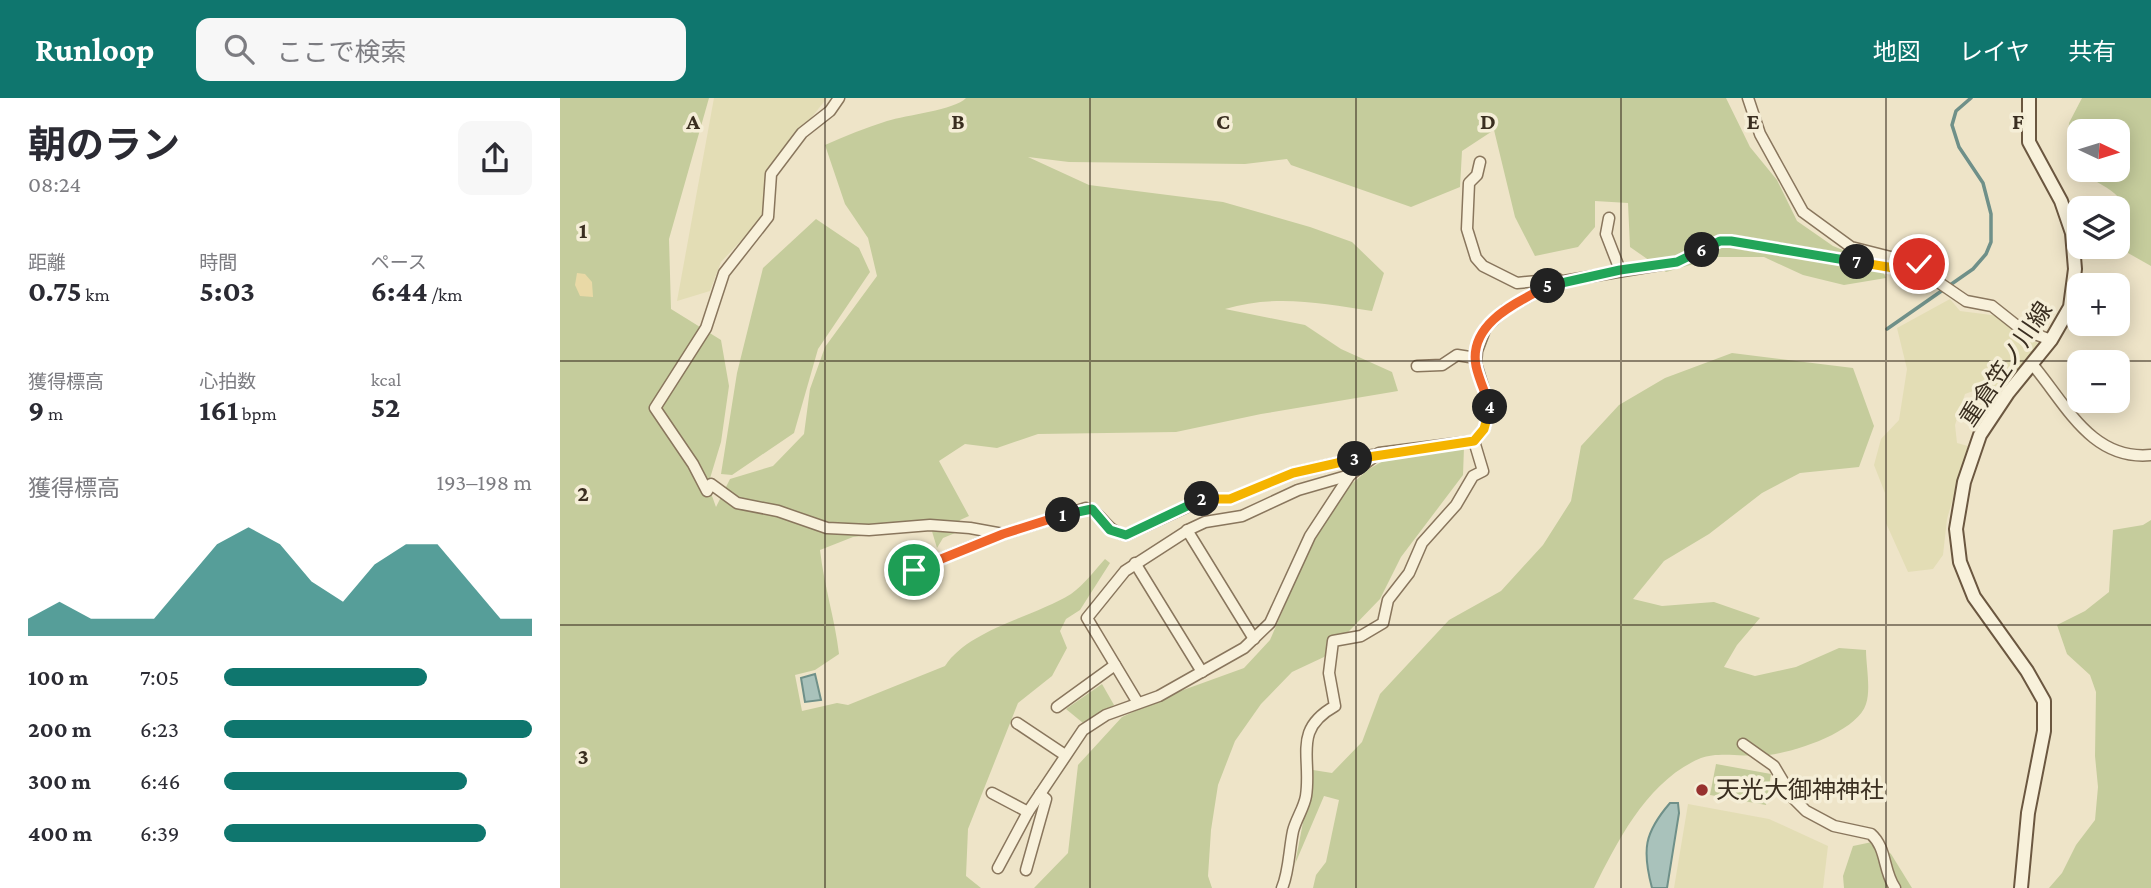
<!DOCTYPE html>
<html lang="ja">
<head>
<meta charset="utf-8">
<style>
	:root { --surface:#fff; --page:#f7f7f7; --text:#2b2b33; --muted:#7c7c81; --accent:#0f766e }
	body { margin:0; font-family:"Crimson Pro","Noto Sans JP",serif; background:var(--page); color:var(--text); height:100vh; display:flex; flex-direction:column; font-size:26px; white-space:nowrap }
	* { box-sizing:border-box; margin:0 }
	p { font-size:23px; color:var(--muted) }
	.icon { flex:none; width:38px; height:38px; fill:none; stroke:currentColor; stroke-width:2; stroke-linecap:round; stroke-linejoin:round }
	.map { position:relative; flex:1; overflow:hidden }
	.side { display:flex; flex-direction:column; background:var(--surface); width:560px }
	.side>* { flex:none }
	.needle { width:46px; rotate:94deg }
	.controls { position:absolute; left:1507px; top:21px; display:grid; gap:14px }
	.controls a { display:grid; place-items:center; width:63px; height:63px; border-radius:14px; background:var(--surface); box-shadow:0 4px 18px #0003; font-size:35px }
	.pin { position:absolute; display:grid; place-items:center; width:60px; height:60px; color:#fff; margin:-30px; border:4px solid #fff; border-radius:50%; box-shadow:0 2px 7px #0007 }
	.km { position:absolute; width:35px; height:35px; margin:-18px; border-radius:50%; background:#222; color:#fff; font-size:19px; line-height:35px; text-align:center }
	.round { display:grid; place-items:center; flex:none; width:74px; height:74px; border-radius:14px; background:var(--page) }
	.overview { display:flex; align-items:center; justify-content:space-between; height:119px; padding:0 28px }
	h1 { font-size:38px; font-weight:700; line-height:52px }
	.stats { display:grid; grid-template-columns:repeat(3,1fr); gap:10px; height:119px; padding:7px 28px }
	.stats div { display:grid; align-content:center }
	.stats b { font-size:30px; font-weight:700 }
	.stats small { font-size:19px; font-weight:400 }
	.stats p { font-size:19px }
	.chart { height:196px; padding:14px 28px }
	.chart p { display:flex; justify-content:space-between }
	.chart svg { width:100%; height:126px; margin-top:7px; fill:var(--accent); opacity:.7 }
	ul { padding:0 28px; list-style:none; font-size:23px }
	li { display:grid; grid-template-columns:112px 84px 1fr; align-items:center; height:52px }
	li i { height:18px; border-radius:9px; background:var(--accent) }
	header { display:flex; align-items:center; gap:42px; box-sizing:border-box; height:98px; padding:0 35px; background:var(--accent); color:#fff }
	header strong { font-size:33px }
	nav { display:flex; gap:38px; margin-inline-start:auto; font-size:24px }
	.search { width:490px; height:63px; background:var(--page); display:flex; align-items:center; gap:18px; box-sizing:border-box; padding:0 24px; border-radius:14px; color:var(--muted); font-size:26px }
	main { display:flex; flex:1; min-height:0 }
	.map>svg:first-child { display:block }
</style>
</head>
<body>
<header>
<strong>Runloop</strong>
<div class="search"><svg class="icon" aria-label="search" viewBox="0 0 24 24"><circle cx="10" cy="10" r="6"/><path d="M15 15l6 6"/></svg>ここで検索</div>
<nav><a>地図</a><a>レイヤ</a><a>共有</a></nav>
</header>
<main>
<section class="side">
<div class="overview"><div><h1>朝のラン</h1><p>08:24</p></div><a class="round"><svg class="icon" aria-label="share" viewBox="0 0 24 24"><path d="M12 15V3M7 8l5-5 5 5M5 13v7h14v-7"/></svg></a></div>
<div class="stats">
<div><p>距離</p><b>0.75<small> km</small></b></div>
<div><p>時間</p><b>5:03</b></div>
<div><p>ペース</p><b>6:44<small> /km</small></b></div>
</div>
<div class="stats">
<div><p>獲得標高</p><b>9<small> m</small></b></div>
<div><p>心拍数</p><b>161<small> bpm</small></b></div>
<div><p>kcal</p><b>52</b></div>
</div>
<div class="chart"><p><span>獲得標高</span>193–198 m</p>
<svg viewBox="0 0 160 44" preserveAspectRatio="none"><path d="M0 44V38L10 32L20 38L30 38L40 38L50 25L60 12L70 6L80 12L90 25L100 32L110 19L120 12L130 12L140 25L150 38L160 38V44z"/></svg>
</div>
<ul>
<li><b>100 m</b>7:05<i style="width:66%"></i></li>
<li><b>200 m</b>6:23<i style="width:100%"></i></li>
<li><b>300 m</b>6:46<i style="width:79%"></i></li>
<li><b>400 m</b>6:39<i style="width:85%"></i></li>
</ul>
</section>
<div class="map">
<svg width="1591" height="790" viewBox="0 0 1591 790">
	<rect width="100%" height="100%" fill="#eee4c8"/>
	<g fill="#e3ddb5">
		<polygon points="154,0 267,0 208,74 204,118 161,164 150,193 117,203"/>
		<polygon points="1390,201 1400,213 1439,218 1458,238 1481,246 1443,296 1424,289 1405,296 1395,327 1397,345 1408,348 1387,421 1383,457 1373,471 1348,474 1326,425 1325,395 1314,367 1321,341 1339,322 1347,271 1337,230"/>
		<polygon points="1128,706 1209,721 1268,748 1263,790 1114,790"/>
	</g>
	<g fill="#c5cc9c">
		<path d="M0,0H149L109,141L111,211L161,242L169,288L161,344L148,387L156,409L170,381L213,368L244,336L250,291L265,249L317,178L308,140L285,106L265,47C285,38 305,30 327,23C346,17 395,12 406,0H1166L1190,49L1217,82L1237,123L1273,148L1320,167L1326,180L1284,187L1243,177L1204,159H1158L1106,174L1070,149L1068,105L1035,103V129L1018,149L975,158L955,119L934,32L902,53L900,89L851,109L731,67L727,61L685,66L509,64L468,59L529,87L663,104L750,129L792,144L824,175L812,213C762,205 714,196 665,211L745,227L781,251L832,274L838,293L701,316L616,334L478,336L437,350L405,346L379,363L409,418L400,422L395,435L383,440L377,450L371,430L293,439L260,452C264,488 275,521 279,556L255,572L235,577L242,613L277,605L288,607L385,568C409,531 474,519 511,496C524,487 535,472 545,461L550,465L520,512L506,521L500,533L507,550L492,578L458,605L408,731L406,778L421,790H0Z"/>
		<path d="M1522,0H1591V168L1568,155C1569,135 1571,109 1554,95C1544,86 1531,83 1521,72H1558V33H1519V69L1507,55L1509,25Z"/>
		<polygon points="256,121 299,150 310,174 258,251 234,335 172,377 161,376 177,275 203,170"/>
		<path d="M1172,255L1293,270L1314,328L1299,369L1240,375L1202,395L1149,436L1104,463L1073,501L1102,508L1154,504L1200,520L1177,547L1164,569L1195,578L1236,569L1279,550L1306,552C1306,567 1311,592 1306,606C1297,635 1228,657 1199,658C1183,658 1156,654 1141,660C1088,682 1058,742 1034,790H753L756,777L766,764L779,702L764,698L735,766L753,672L772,675L802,644L820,596L889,522L941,493L983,447L1011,403L1021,348L1059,307L1105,280Z"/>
		<polygon points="904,349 903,377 841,459 820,501 764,559 732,574 701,606 675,643 658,687 651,732 648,778 652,790 474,790 508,755 518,667 562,619 615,595 684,570 710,542 751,447 788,389 809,371 830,359"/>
		<polygon points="1591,422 1591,790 1489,790 1502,775 1516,747 1535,722 1538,689 1535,658 1536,594 1530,577 1507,556 1497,527 1525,513 1549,494 1553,432 1583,427"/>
		<polygon points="542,586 554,607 523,625 506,611"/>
		<polygon points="1156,666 1211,676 1206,707 1150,697"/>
		<polygon points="1317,743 1331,756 1352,790 1284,790 1283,778 1293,748"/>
	</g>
	<polygon fill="#e9d9a6" points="17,175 25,176 32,184 33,199 20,198 15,187"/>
	<g fill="#a9c2bb" stroke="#6f9089" stroke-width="2">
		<polygon points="255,576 261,602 245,604 241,580"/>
		<path d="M1110,705H1118L1119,715L1107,790H1092C1082,752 1084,735 1110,705Z"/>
	</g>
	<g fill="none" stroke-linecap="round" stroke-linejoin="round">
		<polyline stroke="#6f9089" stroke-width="3.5" points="1327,231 1413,171 1426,156 1431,144 1431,116 1423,85 1399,49 1392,27 1396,13 1411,0"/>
		<defs>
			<g id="street">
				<path d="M279,0L270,13L242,35L211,76L208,119L164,175L146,230L95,310L133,366L147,393L151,386L177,405L218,413L267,430L309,432L370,427L410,430L443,436L526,410C544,415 544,433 566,437L644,401H670L733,375L812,357"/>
				<polyline points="1188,0 1200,36 1243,114 1291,149 1358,166 1365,175"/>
				<polyline points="920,64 917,77 909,85 907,131 916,160 923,168 957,185 998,181"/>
				<polyline points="1049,120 1046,136 1060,172"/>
				<path d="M1472,266C1506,306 1531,363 1591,357"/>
				<polyline points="857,268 882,267 897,257 916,260"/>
				<polyline points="627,432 694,541"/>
				<polyline points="575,465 642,574"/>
				<polyline points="354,472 442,436"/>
				<polyline points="578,605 527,520 565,473 630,431 645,424 682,418 738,392 790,377"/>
				<polyline points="497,609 555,567"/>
				<polyline points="457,625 505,657"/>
				<path d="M1183,646L1214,668L1233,700L1246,713L1274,728L1311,736C1327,750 1323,773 1335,790"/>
				<polyline points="432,695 468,714"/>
				<polyline points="438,770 468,714 523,632 546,617 599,598 684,550 710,525 750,438 790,377 819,355 914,343 924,331 930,311 916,266 917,253 926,229 945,212 992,185 1117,164 1160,143 1171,143 1365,175 1406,203 1432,208 1461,231 1491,242"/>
				<polyline points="466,772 486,701 480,696"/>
				<path d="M722,790C729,774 729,752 733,733C736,721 744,710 746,698C752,659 732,632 775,608L769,575L773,543L801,538L823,525L828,502L849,475L862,445L896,407L913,378L923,373L914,343"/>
			</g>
			<polyline id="secondary" points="1461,790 1468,715 1484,633 1484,603 1467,573 1414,499 1400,464 1396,431 1404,384 1420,337 1448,295 1491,242 1510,209 1515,171 1512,135 1501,103 1469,44 1469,0"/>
		</defs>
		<use href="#street" stroke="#89765d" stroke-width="13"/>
		<use href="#secondary" stroke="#6b5740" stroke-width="16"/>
		<use href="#street" stroke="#f8f1db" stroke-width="10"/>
		<use href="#secondary" stroke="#f8f1db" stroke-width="12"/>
	</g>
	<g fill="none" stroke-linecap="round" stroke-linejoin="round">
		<defs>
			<polyline id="split-1" points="354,472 443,436 503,417"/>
			<polyline id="split-2" points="503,417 532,411 550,432 566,437 642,401"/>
			<polyline id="split-3" points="642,401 670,401 733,375 795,361"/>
			<polyline id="split-4" points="795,361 914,343 924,331 930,309"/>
			<path id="split-5" d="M930,309C926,296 919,282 916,268C908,225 958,204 988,188"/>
			<polyline id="split-6" points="988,188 1060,172 1117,164 1142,152"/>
			<polyline id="split-7" points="1142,152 1160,143 1171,143 1297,164"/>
			<polyline id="split-8" points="1297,164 1365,175 1359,166"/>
		</defs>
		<use href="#split-1" stroke="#fff" stroke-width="14"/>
		<use href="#split-2" stroke="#fff" stroke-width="14"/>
		<use href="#split-3" stroke="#fff" stroke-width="14"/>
		<use href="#split-4" stroke="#fff" stroke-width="14"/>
		<use href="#split-5" stroke="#fff" stroke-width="14"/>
		<use href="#split-6" stroke="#fff" stroke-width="14"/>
		<use href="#split-7" stroke="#fff" stroke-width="14"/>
		<use href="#split-8" stroke="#fff" stroke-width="14"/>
		<use href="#split-1" stroke="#f0652b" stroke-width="9"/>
		<use href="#split-2" stroke="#22a559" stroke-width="9"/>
		<use href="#split-3" stroke="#f5b400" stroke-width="9"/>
		<use href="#split-4" stroke="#f5b400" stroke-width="9"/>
		<use href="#split-5" stroke="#f0652b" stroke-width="9"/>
		<use href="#split-6" stroke="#22a559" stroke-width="9"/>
		<use href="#split-7" stroke="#22a559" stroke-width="9"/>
		<use href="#split-8" stroke="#f5b400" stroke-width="9"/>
	</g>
	<path fill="none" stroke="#3a2e20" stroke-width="2" stroke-opacity="0.55" d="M265,0V790M530,0V790M796,0V790M1061,0V790M1326,0V790M0,263H1591M0,527H1591"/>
	<circle fill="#97312e" stroke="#f5eed7" stroke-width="2.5" cx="1142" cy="692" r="7"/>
	<g text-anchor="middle" stroke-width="7" stroke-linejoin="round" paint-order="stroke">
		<g font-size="24" fill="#3a2e20" stroke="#f5eed7">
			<text transform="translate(1446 266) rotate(-56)" y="8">重倉笠ノ川線</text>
		</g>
		<g font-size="24" fill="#3a2e20" stroke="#f5eed7" text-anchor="start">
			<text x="1156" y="700">天光大御神神社</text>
		</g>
	</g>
	<g font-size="23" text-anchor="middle" font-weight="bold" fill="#3a2e20" stroke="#f5eed7" stroke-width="7" stroke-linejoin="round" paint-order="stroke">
		<text x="133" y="31">A</text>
		<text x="398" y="31">B</text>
		<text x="663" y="31">C</text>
		<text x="928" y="31">D</text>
		<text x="1193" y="31">E</text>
		<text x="1458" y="31">F</text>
		<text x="23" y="140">1</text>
		<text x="23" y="403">2</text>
		<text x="23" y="666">3</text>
	</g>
</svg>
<div class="controls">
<a><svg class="needle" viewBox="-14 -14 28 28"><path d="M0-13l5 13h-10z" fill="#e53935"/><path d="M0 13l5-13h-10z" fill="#7c7c81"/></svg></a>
<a><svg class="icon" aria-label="layers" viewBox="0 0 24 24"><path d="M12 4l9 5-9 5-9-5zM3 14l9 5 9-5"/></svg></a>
<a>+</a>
<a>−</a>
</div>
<div class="pin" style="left:354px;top:472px;background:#1e9e55"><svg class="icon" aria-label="arrive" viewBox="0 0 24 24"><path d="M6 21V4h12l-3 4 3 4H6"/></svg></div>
<div class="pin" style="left:1359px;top:166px;background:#d93025"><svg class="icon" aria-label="check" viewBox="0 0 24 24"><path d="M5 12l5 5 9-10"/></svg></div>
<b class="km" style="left:503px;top:417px">1</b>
<b class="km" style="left:642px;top:401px">2</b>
<b class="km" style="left:795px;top:361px">3</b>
<b class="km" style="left:930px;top:309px">4</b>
<b class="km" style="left:988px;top:188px">5</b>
<b class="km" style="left:1142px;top:152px">6</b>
<b class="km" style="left:1297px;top:164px">7</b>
</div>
</main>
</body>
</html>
